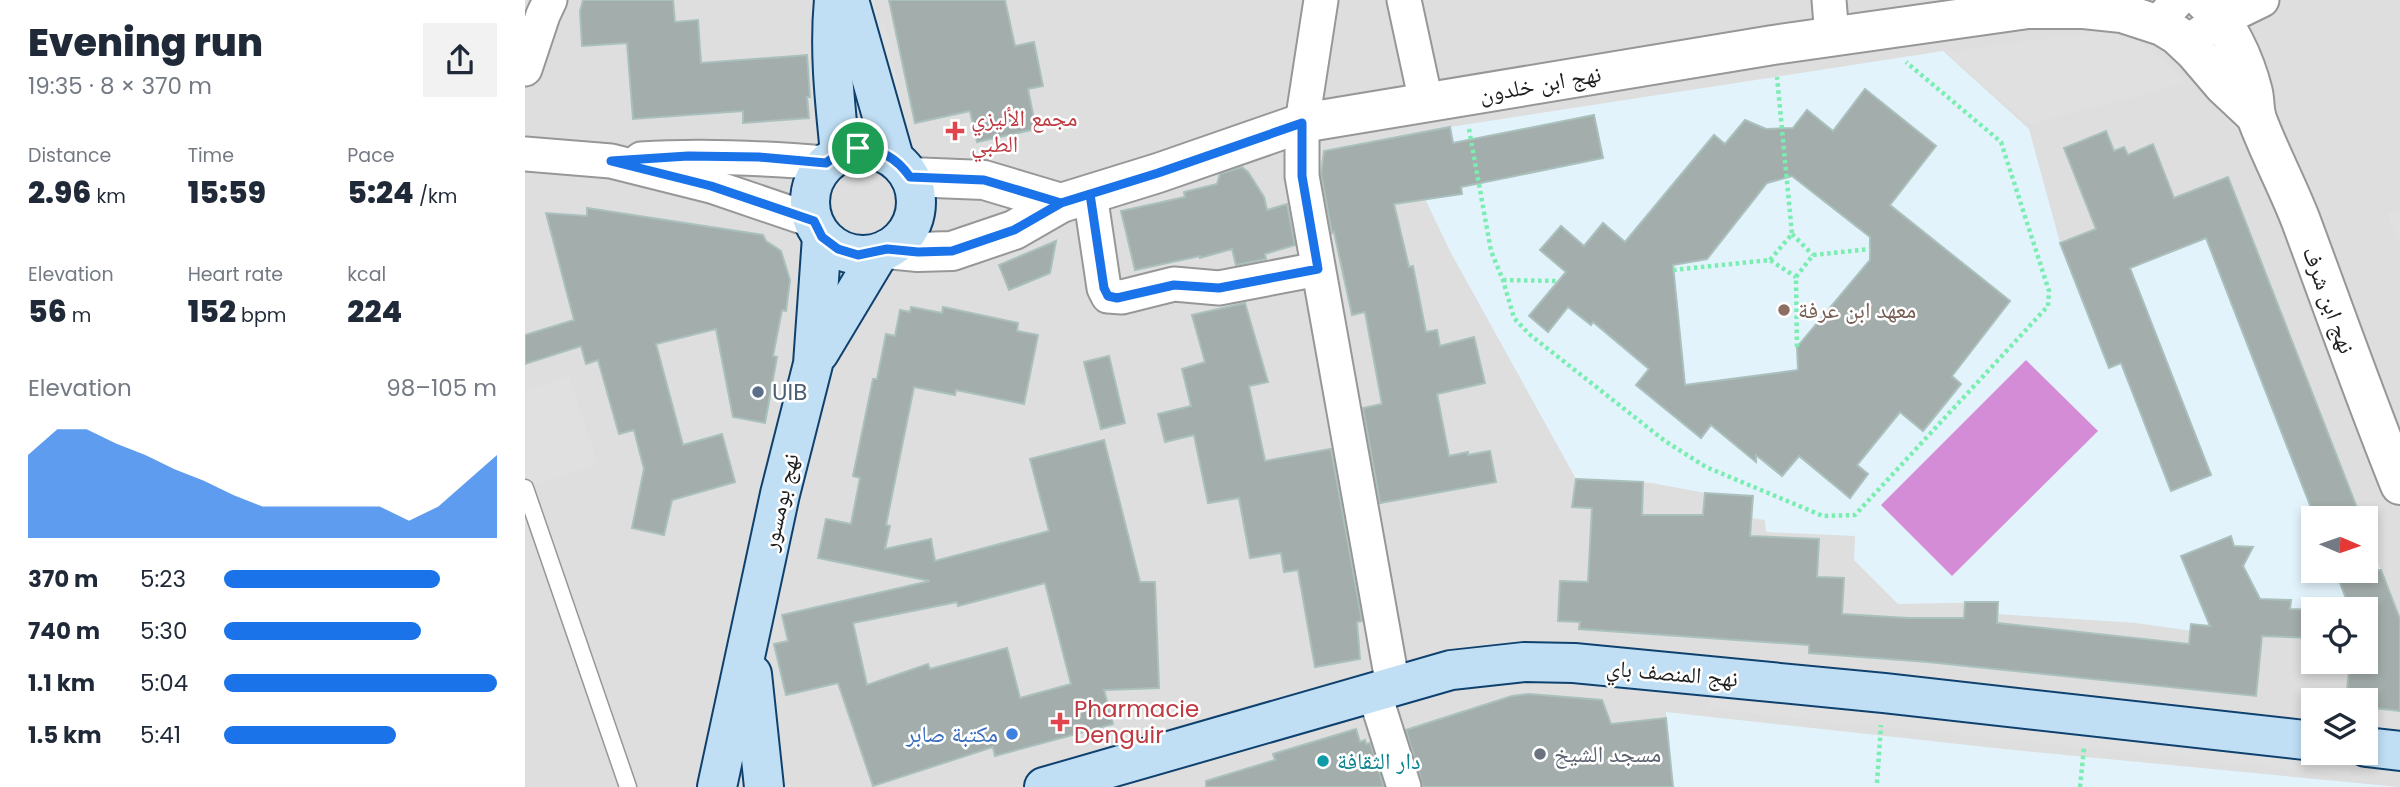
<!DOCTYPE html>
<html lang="en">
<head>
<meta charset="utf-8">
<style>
	:root { --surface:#fff; --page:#f2f2f3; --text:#1f2937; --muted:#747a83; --accent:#1a73e8 }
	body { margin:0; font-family:Poppins,"Noto Naskh Arabic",sans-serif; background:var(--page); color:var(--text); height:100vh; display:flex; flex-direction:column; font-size:26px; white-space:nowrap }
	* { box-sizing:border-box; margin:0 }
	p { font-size:23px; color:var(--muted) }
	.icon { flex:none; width:38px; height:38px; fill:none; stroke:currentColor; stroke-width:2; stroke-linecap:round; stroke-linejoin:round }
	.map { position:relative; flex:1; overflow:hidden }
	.details { display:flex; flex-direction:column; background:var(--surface); width:525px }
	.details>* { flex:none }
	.needle { width:46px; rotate:92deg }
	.controls { position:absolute; left:1776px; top:506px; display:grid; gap:14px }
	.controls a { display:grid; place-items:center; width:77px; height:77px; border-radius:0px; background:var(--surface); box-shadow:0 4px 10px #0003; font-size:35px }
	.pin { position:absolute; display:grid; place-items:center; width:60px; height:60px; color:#fff; margin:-30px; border:4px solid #fff; border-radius:50%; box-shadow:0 2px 7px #0007 }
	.round { display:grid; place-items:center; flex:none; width:74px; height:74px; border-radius:0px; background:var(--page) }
	.head { display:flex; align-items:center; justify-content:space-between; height:119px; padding:0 28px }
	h1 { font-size:38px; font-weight:800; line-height:52px }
	.stats { display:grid; grid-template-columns:repeat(3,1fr); gap:10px; height:119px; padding:7px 28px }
	.stats div { display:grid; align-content:center }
	.stats b { font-size:30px; font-weight:800 }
	.stats small { font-size:19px; font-weight:400 }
	.stats p { font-size:19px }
	.chart { height:196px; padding:14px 28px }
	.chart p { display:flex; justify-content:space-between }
	.chart svg { width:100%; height:126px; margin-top:7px; fill:var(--accent); opacity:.7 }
	ul { padding:0 28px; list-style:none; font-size:23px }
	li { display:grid; grid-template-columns:112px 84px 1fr; align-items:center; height:52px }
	li i { height:18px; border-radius:9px; background:var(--accent) }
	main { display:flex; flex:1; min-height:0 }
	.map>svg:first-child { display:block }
</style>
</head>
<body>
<main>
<section class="details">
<div class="head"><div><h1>Evening run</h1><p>19:35 · 8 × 370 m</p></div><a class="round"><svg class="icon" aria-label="share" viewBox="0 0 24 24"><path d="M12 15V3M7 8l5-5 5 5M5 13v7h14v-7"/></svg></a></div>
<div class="stats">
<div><p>Distance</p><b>2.96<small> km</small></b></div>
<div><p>Time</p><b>15:59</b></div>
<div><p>Pace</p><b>5:24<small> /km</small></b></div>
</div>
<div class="stats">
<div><p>Elevation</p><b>56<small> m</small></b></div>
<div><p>Heart rate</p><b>152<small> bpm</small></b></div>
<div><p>kcal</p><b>224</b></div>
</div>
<div class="chart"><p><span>Elevation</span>98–105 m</p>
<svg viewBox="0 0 160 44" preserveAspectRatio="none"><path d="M0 44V15L10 6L20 6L30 11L40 15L50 20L60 24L70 29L80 33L90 33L100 33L110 33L120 33L130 38L140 33L150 24L160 15V44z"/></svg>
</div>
<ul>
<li><b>370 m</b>5:23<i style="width:79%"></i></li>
<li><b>740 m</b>5:30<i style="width:72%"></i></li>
<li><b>1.1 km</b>5:04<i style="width:100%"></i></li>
<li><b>1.5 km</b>5:41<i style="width:63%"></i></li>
</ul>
</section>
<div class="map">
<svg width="1875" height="787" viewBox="0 0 1875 787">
	<rect width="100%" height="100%" fill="#e7efef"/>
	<path fill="#dddedd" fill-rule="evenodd" d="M0,0H1875V787H0ZM1788,518H1841V570H1788ZM1788,609H1841V662H1788ZM1788,700H1841V752H1788Z"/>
	<g fill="#e3f3fc">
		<polygon points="1418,51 1504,129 1535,243 1703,177 1836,518 1788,518 1788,570 1841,570 1841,532 1875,621 1841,609 1788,609 1788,638 1696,635 1611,623 1472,614 1472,602 1373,604 1329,560 1330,536 1241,532 1240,520 1226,518 1228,496 1180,493 1127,483 1051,479 926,253 900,199 937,193 925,127"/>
		<polygon points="1141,712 1479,749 1874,787 1148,787"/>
	</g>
	<polygon fill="#d58cd7" points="1501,360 1573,431 1427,576 1356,505"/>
	<g fill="#e0e0e0">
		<polygon points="335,0 349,0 354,24 360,23 379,115 360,119"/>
		<polygon points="1584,30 1599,34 1624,48 1662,83 1504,124 1421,52"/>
		<polygon points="1875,210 1875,246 1862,214"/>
		<polygon points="44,376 73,464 0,489 0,391"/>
		<polygon points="1186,687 1788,752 1827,753 1825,775 1183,709"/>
	</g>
	<g fill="#a3adac" stroke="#aac0bc" stroke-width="2" fill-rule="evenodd">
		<polygon points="58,0 148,0 150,22 173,20 176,63 282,55 285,97 282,97 284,118 218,123 218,111 108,119 102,43 57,46 55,11"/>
		<polygon points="364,0 480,0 490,46 509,42 518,86 503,89 511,129 452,142 445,111 390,123"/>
		<path d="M1340,89L1411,146L1365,205L1485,301L1427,376L1436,384L1398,431L1375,412L1332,465L1343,474L1325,498L1274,456L1257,476L1231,455V462L1186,425L1176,438L1111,385L1124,369L1068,322L1066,325L1043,307L1023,332L1004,316L1041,272L1015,250L1036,226L1059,246L1078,223L1100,242L1189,135L1200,144L1220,120L1241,129L1268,128L1282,110L1308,131ZM1267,176L1345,237V260L1272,347L1273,370L1160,385L1148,265L1182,259L1242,183Z"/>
		<polygon points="1069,115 1078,158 936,187 937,194 869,204 884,267 888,266 901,332 912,330 915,346 949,337 960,383 912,394 924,456 943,452 943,455 965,451 971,482 855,503 838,408 857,404 840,312 827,315 809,232 807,233 796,174 799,151 925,127 928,143"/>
		<polygon points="1581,131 1589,151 1599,147 1603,155 1628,144 1649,198 1703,177 1836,518 1790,518 1681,238 1605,268 1686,475 1646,491 1596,363 1584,368 1535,243 1571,229 1539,148"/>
		<polygon points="717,167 723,172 739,197 742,210 762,204 770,245 740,254 741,259 711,265 707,249 675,258 675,256 610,270 596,211 660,197 659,192 692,184 695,174"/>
		<polygon points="62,208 238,235 241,241 256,251 265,280 261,311 257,310 248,356 252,357 240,423 208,417 191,329 131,344 158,445 197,434 210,482 147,500 139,535 107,528 119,469 109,430 94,434 73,360 61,364 56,346 0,364 0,335 49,320 21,213 62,216"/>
		<polygon points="531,241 525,273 484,290 474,265"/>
		<polygon points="720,303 743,382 724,386 740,461 806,449 837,621 832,622 835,659 790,667 773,570 759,572 756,553 725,558 714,498 683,503 669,435 640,442 633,414 666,406 657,369 680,362 667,315"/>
		<path d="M386,307L417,313L418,307L493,323L492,331L513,335L499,404L431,390L430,395L389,387L361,525L365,526L360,549L406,539L410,561L524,531L505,459L579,440L615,582H630L634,688L579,690L588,724L470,756L468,747L348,786L313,683L261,695L249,644L263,641L257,615L405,581L293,558L301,519L326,524L335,478L328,476L348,379H352L361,334L370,336L375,310L385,312ZM520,583L546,684L495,698L482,648L405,669L403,664L342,685L328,623L432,602L433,606Z"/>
		<polygon points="584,356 600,423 576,429 559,362"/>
		<polygon points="1051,479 1118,482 1117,515 1178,515 1180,493 1228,496 1225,536 1294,539 1292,577 1319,578 1317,614 1383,618 1439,618 1440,602 1473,602 1472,623 1664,644 1666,624 1685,626 1656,556 1706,536 1709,546 1728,547 1718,566 1735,599 1766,600 1765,609 1788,610 1788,638 1737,636 1731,696 1403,662 1284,653 1284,645 1054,629 1055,622 1033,621 1035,581 1063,582 1067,508 1047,507"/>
		<polygon points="1810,570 1856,570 1875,619 1875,711 1841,707 1841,700 1821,700 1825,662 1841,662 1841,609 1825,609"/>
		<polygon points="1004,694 1077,700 1086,724 1141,718 1148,787 898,787 881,730 987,696"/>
		<polygon points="831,729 835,742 840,740 841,744 845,743 859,787 681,787 681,781 750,760 748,754"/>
	</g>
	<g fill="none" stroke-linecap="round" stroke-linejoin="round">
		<defs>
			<polyline id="service" points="0,488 103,787"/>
			<g id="minor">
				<polyline points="796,0 777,123 777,176 868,686"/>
				<polyline points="879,0 901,102"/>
				<polyline points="1304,0 1307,37"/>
				<polyline points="1632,24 1653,0"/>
				<polyline points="1660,43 1696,20 1737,0"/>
				<polyline points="0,69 18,15 25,0"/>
				<polyline points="0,154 86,161 186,186 289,221"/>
				<path d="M116,159C178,155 239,158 301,163"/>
				<polyline points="565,194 579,288 583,296 597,297 649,284 694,288 793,269"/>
				<polyline points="849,692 879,787"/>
			</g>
			<g id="tertiary">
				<path d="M1678,0C1703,22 1720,60 1728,92C1730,101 1729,110 1732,119C1745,154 1763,187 1776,221C1809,310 1840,398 1875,485"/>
				<polyline points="385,177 459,180 536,203"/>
				<polyline points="362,249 393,252 427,251 489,230 536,203 633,173 777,123 1248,45 1503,9 1559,9 1597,13 1637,26 1652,35 1670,52 1699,86 1731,116"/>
			</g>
			<g id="secondary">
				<path d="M309,0C304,51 310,103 315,153"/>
				<polyline points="324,0 369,158"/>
				<circle cx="338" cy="202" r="53"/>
				<polyline points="294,353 354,253"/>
				<polyline points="227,674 239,787"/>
				<polyline points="1841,747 1875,751"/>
				<polyline points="192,787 255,494 288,364 297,237"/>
				<polyline points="519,787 926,670 999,662 1049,663 1359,693 1788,741"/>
			</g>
		</defs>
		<use href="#service" stroke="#979797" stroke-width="19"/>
		<use href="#minor" stroke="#979797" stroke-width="37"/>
		<use href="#tertiary" stroke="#979797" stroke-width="42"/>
		<use href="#secondary" stroke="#0f416e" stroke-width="42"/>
		<g stroke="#7aedb0" stroke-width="4.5" stroke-dasharray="3.5 3.5" stroke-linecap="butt">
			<polyline points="944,129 966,251 978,280 989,318 1004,334 1140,441 1181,467 1298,516 1330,515 1523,306 1524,291 1476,142 1381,62"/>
			<polyline points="1267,234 1288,255"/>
			<polyline points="1245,260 1267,234 1252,77"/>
			<polyline points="1148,270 1245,260 1271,277"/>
			<polyline points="978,280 1034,281"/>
			<polyline points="1272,347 1271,277 1288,255 1345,249"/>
			<polyline points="1352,783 1356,725"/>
			<polyline points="1555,787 1559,748"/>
		</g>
		<use href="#service" stroke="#fff" stroke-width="16"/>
		<use href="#minor" stroke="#fff" stroke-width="33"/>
		<use href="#tertiary" stroke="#fff" stroke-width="38"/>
		<use href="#secondary" stroke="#c0dff4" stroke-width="38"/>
	</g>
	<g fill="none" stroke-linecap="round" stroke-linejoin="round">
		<defs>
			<path id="route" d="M333,148L315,153L301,163L234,157L163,156L86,161L186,186L289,221L297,237L313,249L333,255L362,249L393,252L427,251L489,230L536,203L565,194L579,288L583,296L592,298L649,285L694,288L793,269L777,176V123L633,173L536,203L459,180L385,177C371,157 356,150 333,148"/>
		</defs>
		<use href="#route" stroke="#fff" stroke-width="14"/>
		<use href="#route" stroke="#1a73e8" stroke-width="9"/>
	</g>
	<g fill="#e0444e" stroke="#fff" stroke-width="2.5">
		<path d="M426.5 120.5h7v7h7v7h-7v7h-7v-7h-7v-7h7z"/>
		<path d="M531.5 711.5h7v7h7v7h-7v7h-7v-7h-7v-7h7z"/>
	</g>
	<circle fill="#8d6e63" stroke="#fff" stroke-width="2.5" cx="1259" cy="310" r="7"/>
	<circle fill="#5c6f8a" stroke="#fff" stroke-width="2.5" cx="233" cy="392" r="7"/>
	<circle fill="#3f7fe0" stroke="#fff" stroke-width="2.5" cx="487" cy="734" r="7"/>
	<circle fill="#6b7280" stroke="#fff" stroke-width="2.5" cx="1015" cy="754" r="7"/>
	<circle fill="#0f9aa8" stroke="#fff" stroke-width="2.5" cx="798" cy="761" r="7"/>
	<g text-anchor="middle" stroke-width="5" stroke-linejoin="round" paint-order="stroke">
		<g font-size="23" fill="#202020" stroke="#fff">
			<text transform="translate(1015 84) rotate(-10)" y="8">نهج ابن خلدون</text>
			<text transform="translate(1804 300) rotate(70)" y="8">نهج ابن شرف</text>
			<text transform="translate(255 502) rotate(-77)" y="8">نهج بومسور</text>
			<text transform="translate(1147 673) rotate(5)" y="8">نهج المنصف باي</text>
		</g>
		<g font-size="23" fill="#be3a42" stroke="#fff" text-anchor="start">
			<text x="446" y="126">مجمع الأليزي<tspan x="446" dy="26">الطبي</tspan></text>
			<text x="549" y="717">Pharmacie<tspan x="549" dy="26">Denguir</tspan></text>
		</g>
		<g font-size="23" fill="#785e54" stroke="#fff" text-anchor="start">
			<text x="1273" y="318">معهد ابن عرفة</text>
		</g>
		<g font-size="23" fill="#4e5e75" stroke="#fff" text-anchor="start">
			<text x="247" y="400">UIB</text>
		</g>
		<g font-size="23" fill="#366cbe" stroke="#fff" text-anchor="end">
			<text x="473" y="742">مكتبة صابر</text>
		</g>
		<g font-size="23" fill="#5b616d" stroke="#fff" text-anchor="start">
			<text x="1029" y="762">مسجد الشيخ</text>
		</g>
		<g font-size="23" fill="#0d838f" stroke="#fff" text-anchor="start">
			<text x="812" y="769">دار الثقافة</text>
		</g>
	</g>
</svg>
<div class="controls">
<a><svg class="needle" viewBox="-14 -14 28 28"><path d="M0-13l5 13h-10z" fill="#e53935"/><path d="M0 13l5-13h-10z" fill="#747a83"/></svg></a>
<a><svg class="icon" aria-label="locate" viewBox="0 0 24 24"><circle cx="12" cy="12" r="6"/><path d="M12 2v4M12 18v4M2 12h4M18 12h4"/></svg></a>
<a><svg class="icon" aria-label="layers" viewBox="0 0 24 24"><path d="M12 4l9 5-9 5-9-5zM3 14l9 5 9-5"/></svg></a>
</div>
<div class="pin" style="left:333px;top:148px;background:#1e9e55"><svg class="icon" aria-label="arrive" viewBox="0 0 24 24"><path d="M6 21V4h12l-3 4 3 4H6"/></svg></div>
</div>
</main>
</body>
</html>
